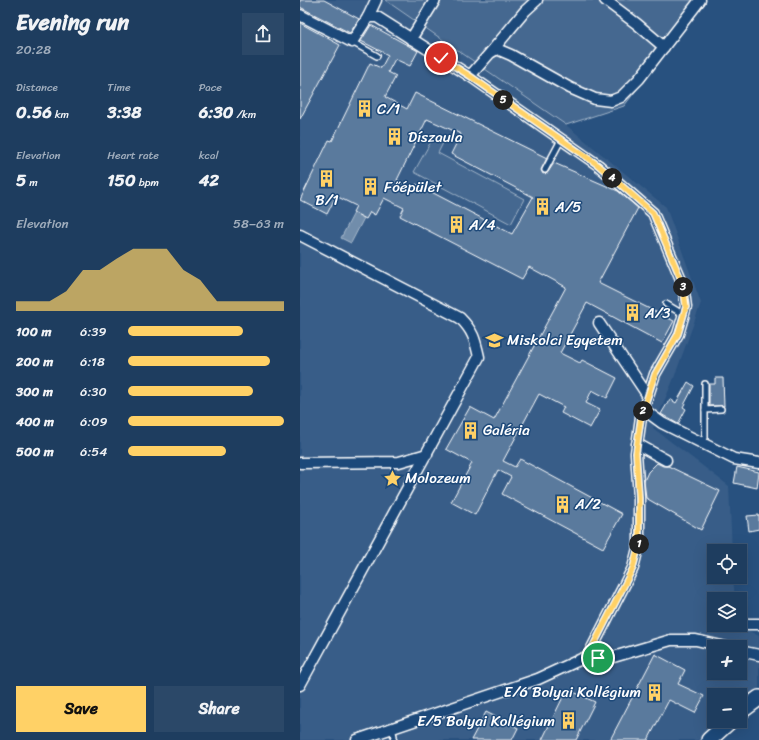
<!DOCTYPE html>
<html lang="en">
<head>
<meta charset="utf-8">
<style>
	:root { --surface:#1e3d5f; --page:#2b4868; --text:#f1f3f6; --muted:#a1aebd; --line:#3c5674; --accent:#ffd166 }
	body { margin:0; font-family:Sriracha,sans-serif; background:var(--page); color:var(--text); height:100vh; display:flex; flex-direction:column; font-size:15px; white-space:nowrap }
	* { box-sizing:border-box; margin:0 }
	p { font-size:13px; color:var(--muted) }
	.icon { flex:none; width:22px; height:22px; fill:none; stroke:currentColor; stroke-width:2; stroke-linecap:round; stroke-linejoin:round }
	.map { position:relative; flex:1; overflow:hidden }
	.details { display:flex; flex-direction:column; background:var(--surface); width:300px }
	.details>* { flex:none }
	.fabs { position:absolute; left:407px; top:544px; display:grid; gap:8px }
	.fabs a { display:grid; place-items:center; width:40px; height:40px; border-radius:0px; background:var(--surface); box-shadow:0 4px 16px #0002,0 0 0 1px var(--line); font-size:20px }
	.pin { position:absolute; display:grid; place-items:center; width:34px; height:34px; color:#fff; margin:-17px; border:2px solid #fff; border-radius:50%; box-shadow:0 1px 4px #0007 }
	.km { position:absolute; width:20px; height:20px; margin:-10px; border-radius:50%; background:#222; color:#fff; font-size:11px; line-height:20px; text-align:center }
	.round { display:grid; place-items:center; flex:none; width:42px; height:42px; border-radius:0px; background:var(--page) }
	.overview { display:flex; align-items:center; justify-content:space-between; height:68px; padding:0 16px }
	h1 { font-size:22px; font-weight:800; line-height:30px }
	.figures { display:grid; grid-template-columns:repeat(3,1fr); gap:6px; height:68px; padding:4px 16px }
	.figures div { display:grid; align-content:center }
	.figures b { font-size:17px; font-weight:800 }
	.figures small { font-size:11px; font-weight:400 }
	.figures p { font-size:11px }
	.chart { height:112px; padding:8px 16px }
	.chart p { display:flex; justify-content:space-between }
	.chart svg { width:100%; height:72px; margin-top:4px; fill:var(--accent); opacity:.7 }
	.action { display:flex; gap:8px; margin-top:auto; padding:8px 16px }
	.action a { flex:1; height:46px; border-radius:0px; background:var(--accent); color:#111; font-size:16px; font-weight:800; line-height:46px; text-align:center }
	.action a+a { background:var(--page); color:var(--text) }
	ul { padding:0 16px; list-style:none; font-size:13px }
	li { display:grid; grid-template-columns:64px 48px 1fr; align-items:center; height:30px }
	li i { height:10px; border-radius:5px; background:var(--accent) }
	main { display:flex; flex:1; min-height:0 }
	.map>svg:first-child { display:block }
</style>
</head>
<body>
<main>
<section class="details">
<div class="overview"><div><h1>Evening run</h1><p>20:28</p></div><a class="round"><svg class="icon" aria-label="share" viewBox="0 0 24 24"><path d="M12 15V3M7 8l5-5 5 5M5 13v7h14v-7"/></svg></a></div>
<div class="figures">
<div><p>Distance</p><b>0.56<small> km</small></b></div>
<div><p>Time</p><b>3:38</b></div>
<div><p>Pace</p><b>6:30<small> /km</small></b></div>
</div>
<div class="figures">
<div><p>Elevation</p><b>5<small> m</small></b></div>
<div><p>Heart rate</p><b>150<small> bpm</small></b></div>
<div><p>kcal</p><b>42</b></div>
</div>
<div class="chart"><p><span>Elevation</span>58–63 m</p>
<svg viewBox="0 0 160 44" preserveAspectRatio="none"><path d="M0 44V38L10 38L20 38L30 32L40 19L50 19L60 12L70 6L80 6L90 6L100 19L110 25L120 38L130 38L140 38L150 38L160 38V44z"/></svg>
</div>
<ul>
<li><b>100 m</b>6:39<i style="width:74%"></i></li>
<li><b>200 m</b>6:18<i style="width:91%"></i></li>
<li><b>300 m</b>6:30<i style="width:80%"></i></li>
<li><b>400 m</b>6:09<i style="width:100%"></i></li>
<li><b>500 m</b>6:54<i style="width:63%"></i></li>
</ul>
<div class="action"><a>Save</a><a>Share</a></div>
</section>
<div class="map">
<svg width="459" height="740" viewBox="0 0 459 740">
	<rect width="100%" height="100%" fill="#28517f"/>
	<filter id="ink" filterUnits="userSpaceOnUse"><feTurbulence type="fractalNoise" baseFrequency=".025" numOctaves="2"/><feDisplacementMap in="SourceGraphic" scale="8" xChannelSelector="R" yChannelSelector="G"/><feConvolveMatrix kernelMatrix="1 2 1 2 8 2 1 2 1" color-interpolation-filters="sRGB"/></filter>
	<g filter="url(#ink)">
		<path fill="#375d88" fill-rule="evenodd" d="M0,0H85L266,125L366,207L401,303L374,378L353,428L429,486L432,551H414V577H433L435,599H414V625H437L459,636V698L440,709V695H414V721H424L404,740H0ZM414,647H440V673H414Z"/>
		<g fill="#446890" stroke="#a2b4c8">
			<polygon points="85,0 406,0 324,106 266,125"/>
			<polygon points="134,136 144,141 138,153 224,199 211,224 114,172"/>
		</g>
		<polygon fill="#718dab" stroke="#aabbcd" points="54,213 64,218 51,243 41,238"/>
		<g fill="#5a7a9d" stroke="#fff" fill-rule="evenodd">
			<polygon points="0,0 24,0 59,19 50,33 0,7"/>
			<polygon points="0,23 40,45 0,119"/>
			<path d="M71,25L118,51L110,66L95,59L88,72L96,76L85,97L107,109L115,93L247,158L241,170L243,174L248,172L254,163L318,191L338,208L298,283L374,321L362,343L287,303L260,353L280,363L282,360L317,378L307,398L292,390L286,403L300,410L290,428L261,413L264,407L239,394L203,461L215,467L220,459L322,514L303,548L202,494L211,477L198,470L175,515L151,502L172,463L146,449L170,407L194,420L266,287L229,267L222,279L100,216L104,208L84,198L75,215L70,212L66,219L53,212L56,206L36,196L27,214L0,200L29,140L32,141L70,63L81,68L88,55L61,41ZM127,119L161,134L151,154L233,197L212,234L116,184L114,189L97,180Z"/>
			<polygon points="415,378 423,378 424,406 409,406 409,384 415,384"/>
			<polygon points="388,382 394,386 383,407 386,409 378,424 361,414 370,399 376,403"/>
			<polygon points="357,463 363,466 368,466 420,491 401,530 346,498 344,481 348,472"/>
			<polygon points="437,467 459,472 457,488 434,483"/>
			<polygon points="459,515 459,529 449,531 447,516"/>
			<polygon points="355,654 385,670 378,684 404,696 395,713 369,700 348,740 310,740"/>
			<polygon points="267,689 295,702 276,740 242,740"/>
			<polygon points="186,712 218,728 212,740 171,740"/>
		</g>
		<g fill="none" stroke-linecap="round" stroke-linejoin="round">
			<defs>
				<g id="lane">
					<polyline points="52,42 77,56"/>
					<polyline points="245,170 261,140"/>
					<polyline points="366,304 384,315"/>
					<polyline points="405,384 405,410 421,409"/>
					<polyline points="400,442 405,438 405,410"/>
					<polyline points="92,728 94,736 93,740"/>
				</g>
				<g id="street">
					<polyline points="305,0 337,24 364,47"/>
					<polyline points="0,15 52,42 68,17 77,17 170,76 298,165 353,213 383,284 386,307 378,334 355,374 341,417 336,453 339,497 339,544 333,568 288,656"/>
					<polyline points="68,17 76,0"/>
					<polyline points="111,39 135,0"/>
					<polyline points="191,52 225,11 237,0"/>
					<polyline points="170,76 190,53 197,49 211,55 270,88 295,99 311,101 321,97 339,79 400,0"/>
					<path d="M0,235L160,318C173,331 175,339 179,357L0,685"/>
					<polyline points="299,323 348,396"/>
					<polyline points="343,409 362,423 434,459 459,463"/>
					<polyline points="337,444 366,460"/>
					<polyline points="0,463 99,462 127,454"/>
					<polyline points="440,624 459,624"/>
					<polyline points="440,651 459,655"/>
					<polyline points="57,740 238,679 288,656 298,658 310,658 371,640 396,640 426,647"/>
				</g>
				<g id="secondary">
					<polyline points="440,712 459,698"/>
					<polyline points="409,740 430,721"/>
				</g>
			</defs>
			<use href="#lane" stroke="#fff" stroke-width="8"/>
			<use href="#street" stroke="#fff" stroke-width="13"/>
			<use href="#secondary" stroke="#fff" stroke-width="18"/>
			<use href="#lane" stroke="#1f4a7a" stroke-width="5"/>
			<use href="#street" stroke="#1f4a7a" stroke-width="10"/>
			<use href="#secondary" stroke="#1f4a7a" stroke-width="15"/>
		</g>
	</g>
	<g fill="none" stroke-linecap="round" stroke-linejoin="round" filter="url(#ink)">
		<defs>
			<polyline id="route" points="141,58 170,76 298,165 353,213 383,284 386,307 378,334 355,374 341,417 336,453 339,497 339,544 333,568 288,656 298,658"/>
		</defs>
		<use href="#route" stroke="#fff" stroke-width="8"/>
		<use href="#route" stroke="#ffd166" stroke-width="5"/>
	</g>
	<defs>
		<symbol id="building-bare" viewBox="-9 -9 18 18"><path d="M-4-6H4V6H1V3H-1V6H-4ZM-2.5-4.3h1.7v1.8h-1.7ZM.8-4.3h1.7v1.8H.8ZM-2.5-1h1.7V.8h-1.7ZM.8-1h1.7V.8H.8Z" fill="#ffd166" stroke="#1f4a7a" stroke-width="2.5" paint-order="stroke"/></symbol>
		<symbol id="university-bare" viewBox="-9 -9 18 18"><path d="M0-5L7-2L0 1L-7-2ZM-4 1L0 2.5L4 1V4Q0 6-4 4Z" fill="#ffd166" stroke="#1f4a7a" stroke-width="2.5" paint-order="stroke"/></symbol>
		<symbol id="sight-bare" viewBox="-9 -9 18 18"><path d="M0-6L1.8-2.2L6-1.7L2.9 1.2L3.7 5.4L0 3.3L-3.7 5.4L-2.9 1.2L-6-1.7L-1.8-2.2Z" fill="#ffd166" stroke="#1f4a7a" stroke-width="2.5" paint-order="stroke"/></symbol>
	</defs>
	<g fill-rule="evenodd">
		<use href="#building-bare" x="52" y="96" width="25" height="25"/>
		<use href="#building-bare" x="82" y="124" width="25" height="25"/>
		<use href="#building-bare" x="14" y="166" width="25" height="25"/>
		<use href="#building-bare" x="58" y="174" width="25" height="25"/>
		<use href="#building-bare" x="230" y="194" width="25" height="25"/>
		<use href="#building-bare" x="144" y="212" width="25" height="25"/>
		<use href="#building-bare" x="320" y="300" width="25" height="25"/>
		<use href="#university-bare" x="182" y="328" width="25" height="25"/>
		<use href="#building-bare" x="158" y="418" width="25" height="25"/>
		<use href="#sight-bare" x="80" y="466" width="25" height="25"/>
		<use href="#building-bare" x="250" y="492" width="25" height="25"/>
		<use href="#building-bare" x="342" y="680" width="25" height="25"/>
		<use href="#building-bare" x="256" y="708" width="25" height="25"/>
	</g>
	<g text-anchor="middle" stroke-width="3" stroke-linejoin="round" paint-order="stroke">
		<g font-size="15" fill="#fff" stroke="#1f4a7a" text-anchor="start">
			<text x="77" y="114">C/1</text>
			<text x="108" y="142">Díszaula</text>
			<text x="84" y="192">Főépület</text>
			<text x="27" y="205" text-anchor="middle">B/1</text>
			<text x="255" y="212">A/5</text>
			<text x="169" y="230">A/4</text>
			<text x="345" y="318">A/3</text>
			<text x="207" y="345">Miskolci Egyetem</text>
			<text x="183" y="435">Galéria</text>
			<text x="105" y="483">Molozeum</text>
			<text x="275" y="509">A/2</text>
			<text x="341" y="697" text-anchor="end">E/6 Bolyai Kollégium</text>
			<text x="255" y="726" text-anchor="end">E/5 Bolyai Kollégium</text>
		</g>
	</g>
</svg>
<div class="fabs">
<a><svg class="icon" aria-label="locate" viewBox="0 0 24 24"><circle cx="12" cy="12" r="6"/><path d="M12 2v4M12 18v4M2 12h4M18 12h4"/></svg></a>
<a><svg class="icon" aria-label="layers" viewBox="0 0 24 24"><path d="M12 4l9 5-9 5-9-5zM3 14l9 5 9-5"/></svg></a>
<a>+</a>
<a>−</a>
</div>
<div class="pin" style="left:298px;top:658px;background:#1e9e55"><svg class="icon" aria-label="arrive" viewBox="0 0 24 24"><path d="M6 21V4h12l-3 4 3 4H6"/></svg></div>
<div class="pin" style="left:141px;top:58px;background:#d93025"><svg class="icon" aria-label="check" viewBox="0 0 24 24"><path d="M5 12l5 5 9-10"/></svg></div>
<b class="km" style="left:339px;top:544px">1</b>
<b class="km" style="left:343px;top:411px">2</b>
<b class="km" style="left:383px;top:287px">3</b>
<b class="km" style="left:312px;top:178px">4</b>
<b class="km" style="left:203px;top:100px">5</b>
</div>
</main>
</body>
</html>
